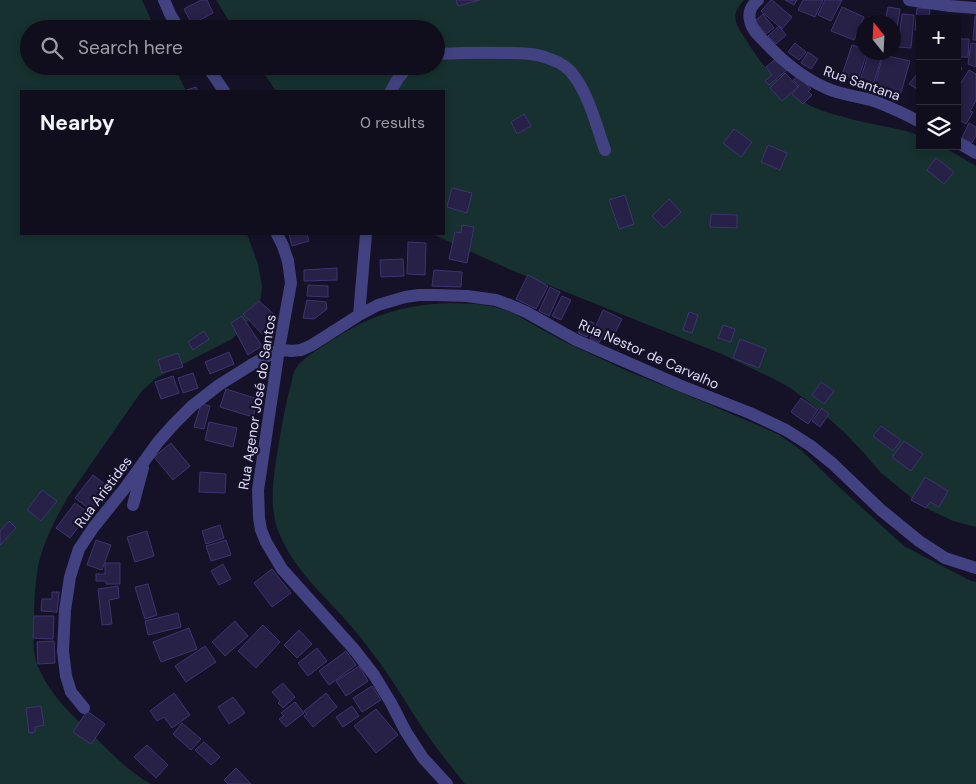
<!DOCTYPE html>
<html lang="en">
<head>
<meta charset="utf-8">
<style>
  body { margin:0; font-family:"DM Sans",sans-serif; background:#191726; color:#f1f3f6 }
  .controls { position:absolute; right:15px; top:15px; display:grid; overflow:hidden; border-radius:0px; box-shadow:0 2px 8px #0003 }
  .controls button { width:45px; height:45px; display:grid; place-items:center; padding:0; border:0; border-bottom:1px solid #302e3b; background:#100e1d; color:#f1f3f6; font:25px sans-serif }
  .compass { position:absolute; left:856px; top:15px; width:45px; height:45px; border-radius:50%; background:#100e1d; box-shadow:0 2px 8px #0003; rotate:342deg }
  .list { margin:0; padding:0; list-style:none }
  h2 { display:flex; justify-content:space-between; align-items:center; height:65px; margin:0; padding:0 20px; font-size:21px }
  h2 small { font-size:16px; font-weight:400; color:#9c9ca4 }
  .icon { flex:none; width:28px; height:28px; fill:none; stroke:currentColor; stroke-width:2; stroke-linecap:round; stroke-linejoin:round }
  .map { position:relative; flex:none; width:976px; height:784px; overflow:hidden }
  .search { position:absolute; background:#100e1d; box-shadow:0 2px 8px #0003; left:20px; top:20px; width:425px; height:55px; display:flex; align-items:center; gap:12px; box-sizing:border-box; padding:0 18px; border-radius:28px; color:#9c9ca4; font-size:19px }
  .panel { position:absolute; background:#100e1d; box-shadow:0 2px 8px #0003; left:20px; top:90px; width:425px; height:145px; border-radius:0px }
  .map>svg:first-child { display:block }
  .green { fill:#16312f }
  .building { fill:#272047; stroke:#3e3471 }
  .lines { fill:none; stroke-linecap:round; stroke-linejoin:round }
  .street { stroke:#424282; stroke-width:12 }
  .labels { text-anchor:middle; stroke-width:4.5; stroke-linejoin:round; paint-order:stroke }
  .street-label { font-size:14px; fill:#dfdcfc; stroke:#151227 }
</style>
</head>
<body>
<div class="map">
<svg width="976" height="784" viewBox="0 0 976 784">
  <rect width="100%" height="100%" fill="#151227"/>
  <path class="green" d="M0,0H142L155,29H29V66H174L186,91H21V234H247L258,264L262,286L261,297L258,305L245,326L232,339L156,378L141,392L68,497C56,518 43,542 38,567C35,584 34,602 34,619C33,637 32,655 40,671C52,697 73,716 93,735C111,753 129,772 151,784H0Z
    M216,0H744C729,16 736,24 746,40C760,63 775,80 797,96C801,99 805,103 809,105C824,113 852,119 868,123C886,127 903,129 920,136V146H942L976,166V527L953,521L930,510L918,503L881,473L863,452L844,432L815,407L792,389L774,379L722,354L636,320L511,270L432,234H444V91H276L259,66H436V29H234Z
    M450,303L477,304L495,307L511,312L561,340L625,370L697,399L778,434L801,450L838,486L904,546L971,581L976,582V784H465C452,767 438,751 426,733C414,716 403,697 391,679C382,665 371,651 360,637C333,602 296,575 279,533C268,508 274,473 278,448C282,426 285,405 291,385C292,380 293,375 295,370C301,359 313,353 323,346C366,317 398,305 450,303Z"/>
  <path class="building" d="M201,0H207L213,13L192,24L184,9Z
    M456,0H480L458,6Z
    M771,0H772L792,17L782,29L761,11Z
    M785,0H797L794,5Z
    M803,0H823L815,17L798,10Z
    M825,0H842L831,21L818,15Z
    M842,7L864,17L854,40L831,31Z
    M888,7L900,9L894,48V22H885Z
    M917,8L930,9L929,19H920V30H915Z
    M763,14L774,28L766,34L755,21Z
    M902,14L914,15L911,48L898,47Z
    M975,16H976V40H973Z
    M869,17L884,20V22H868Z
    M779,26L786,35L776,44L768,36Z
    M958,39H969L968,57H957Z
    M795,43L806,52L799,60L788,52Z
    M971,43L976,44V67L968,64Z
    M852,45L864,49V52H867L858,80L842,75Z
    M808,52L818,59L811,69L801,63Z
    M869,52L883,53L872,88L859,84Z
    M883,55L910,61L900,96L874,89Z
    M777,58L787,70L769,85L765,81L772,75L766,67Z
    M957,65L962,68L958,76H957Z
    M239,66H256L245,75Z
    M920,70V91L909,84Z
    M969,70L976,74V101L970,111L973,112L966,124L957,119V113L960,108L957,107V89Z
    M785,73L798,87L782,101L770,88Z
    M798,76L811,89L808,91L812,95L803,104L792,94L799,86L793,80Z
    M196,87L198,91H184Z
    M524,114L531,126L517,134L511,122Z
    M969,123L976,127V135L972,143L962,138Z
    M734,129L752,142L741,157L723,143Z
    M768,145L787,153L780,170L761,162Z
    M936,158L954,172L944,184L927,170Z
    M452,188L472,193L467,213L447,207Z
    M625,195L634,224L619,229L609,200Z
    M669,199L681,212L664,228L652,216Z
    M711,214L737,215V228L710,227Z
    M462,225L474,227L467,263L449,259L455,232L461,233Z
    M289,234H307L309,241L292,246Z
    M408,242L426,243L425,275L407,274Z
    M403,259L404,276L381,277L380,260Z
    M337,268V280L304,281V270Z
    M434,270L462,272L461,287L432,286Z
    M528,275L548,286L536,309L516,299Z
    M308,285L328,286V297L307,296Z
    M550,287L560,292L549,316L539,311Z
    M562,296L571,300L561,320L552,316Z
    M307,300L326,302L327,309L314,319L303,318Z
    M259,301L278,318L262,334L243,314Z
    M603,310L622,319L612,339L603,335L599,343L590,339Z
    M689,312L698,315L692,333L683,330Z
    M242,316L262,346L248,355L231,323Z
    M584,319L594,323L587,337L578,333Z
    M723,325L735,329L731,342L718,338Z
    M204,331L209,339L193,350L188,342Z
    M740,339L766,349L759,368L733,358Z
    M229,352L234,364L210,374L205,362Z
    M178,353L183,367L162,373L158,360Z
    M193,373L198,388L183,393L178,378Z
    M173,376L179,393L161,399L155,382Z
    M821,382L834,391L824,404L812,395Z
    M226,389L258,399L253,417L220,407Z
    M801,398L818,410L808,424L791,412Z
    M201,404L210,406L204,429L194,427Z
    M822,408L829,414L820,427L812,421Z
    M209,422L237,428L233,447L205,440Z
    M881,426L901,440L893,451L873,436Z
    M904,441L923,454L911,471L892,457Z
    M171,443L190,466L173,480L154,457Z
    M200,472L226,474L225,493L199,492Z
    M93,475L110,488L92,511L75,498Z
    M925,477L948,491L939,507L930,502L926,508L911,500Z
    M42,490L57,501L41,521L27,510Z
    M75,503L89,513L70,538L56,528Z
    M9,521L16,528L0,545V531Z
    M220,525L224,538L206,544L202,531Z
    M147,531L154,556L135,562L127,537Z
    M96,540L111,545L102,570L87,565Z
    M226,540L231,555L211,561L206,546Z
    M105,563H120V584H106V581H96V574H105Z
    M223,564L231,579L219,585L211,571Z
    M272,569L291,593L272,607L254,583Z
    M148,584L157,615L145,619L135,587Z
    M118,586L119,598L109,600L112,624L102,625L98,589Z
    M52,592H59L57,612L41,611L42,599H52Z
    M178,613L181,627L148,635L145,621Z
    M34,616H54L53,639L33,638Z
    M235,621L248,636L225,656L212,642Z
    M263,625L280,642L256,668L238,651Z
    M189,628L197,649L161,662L153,642Z
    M299,630L312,644L297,658L284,645Z
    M54,641L55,663L38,664L37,642Z
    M205,646L216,662L186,682L175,666Z
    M317,648L327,661L308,676L298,663Z
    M346,651L356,665L329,685L319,671Z
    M359,666L368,681L346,696L336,681Z
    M283,683L295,697L283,708L278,703L280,701L272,692Z
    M372,686L381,700L362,712L353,698Z
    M174,693L190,715L172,728L164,717L157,721L150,711Z
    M326,693L337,707L313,727L304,716L307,714L304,711Z
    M233,697L245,713L229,724L218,707Z
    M295,702L304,713L286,727L279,719L284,716L281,713Z
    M41,706L44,725L35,727V732L29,733L26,708Z
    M352,706L359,716L343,727L336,717Z
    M376,709L398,735L376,753L354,726Z
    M87,711L105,724L91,744L73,732Z
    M182,723L201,739L191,750L173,734Z
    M204,742L220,757L211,765L195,750Z
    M147,745L168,765L156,778L134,757Z
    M236,768L251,784H228L224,780Z"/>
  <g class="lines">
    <path class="street" d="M164,0L170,14L179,29
      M758,0C752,5 748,12 750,20C751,28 757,34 762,39C780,59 801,77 826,88C841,95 858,96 874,101C890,107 905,114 920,122
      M909,0L950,6L976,8
      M436,54C459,53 482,52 505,53C520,53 536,53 550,59C559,62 569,68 574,76C589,95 597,128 605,150
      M207,66L224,91
      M391,91L397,80L408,66
      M957,142L976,153
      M277,234L283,246L288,261L291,283L279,349L258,490L259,518L261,530L266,542L282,569L353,648L374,675L391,703L406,732L423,758L447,784
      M359,315L366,234
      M133,505L143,468
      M84,708L71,692L66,676L63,651L65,610L70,577L75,561L79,549L93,528L125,488L158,442L174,424L192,406L219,385L251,365L279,349L291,351L301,350L312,345L359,315L378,305L405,297L419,295H435L467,296L496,300L510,305L526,312L576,340L679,385L750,413L786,430L811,446L833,464L881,510L919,541L945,558L976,568"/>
  </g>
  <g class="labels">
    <g class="street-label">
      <text transform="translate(862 83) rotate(19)" y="5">Rua Santana</text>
      <text transform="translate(649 354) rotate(24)" y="5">Rua Nestor de Carvalho</text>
      <text transform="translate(257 402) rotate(-81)" y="5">Rua Agenor José do Santos</text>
      <text transform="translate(103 492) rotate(-53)" y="5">Rua Aristides</text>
    </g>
  </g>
</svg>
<div class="controls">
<button>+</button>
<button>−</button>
<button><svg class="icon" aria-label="layers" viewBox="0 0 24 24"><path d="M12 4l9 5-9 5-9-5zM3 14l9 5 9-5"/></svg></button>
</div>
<svg class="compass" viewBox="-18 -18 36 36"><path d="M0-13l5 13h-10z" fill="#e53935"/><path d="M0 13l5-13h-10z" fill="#9c9ca4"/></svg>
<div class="search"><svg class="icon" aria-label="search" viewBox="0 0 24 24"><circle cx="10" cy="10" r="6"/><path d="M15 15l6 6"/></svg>Search here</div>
<section class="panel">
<h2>Nearby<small>0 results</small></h2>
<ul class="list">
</ul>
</section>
</div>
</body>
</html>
